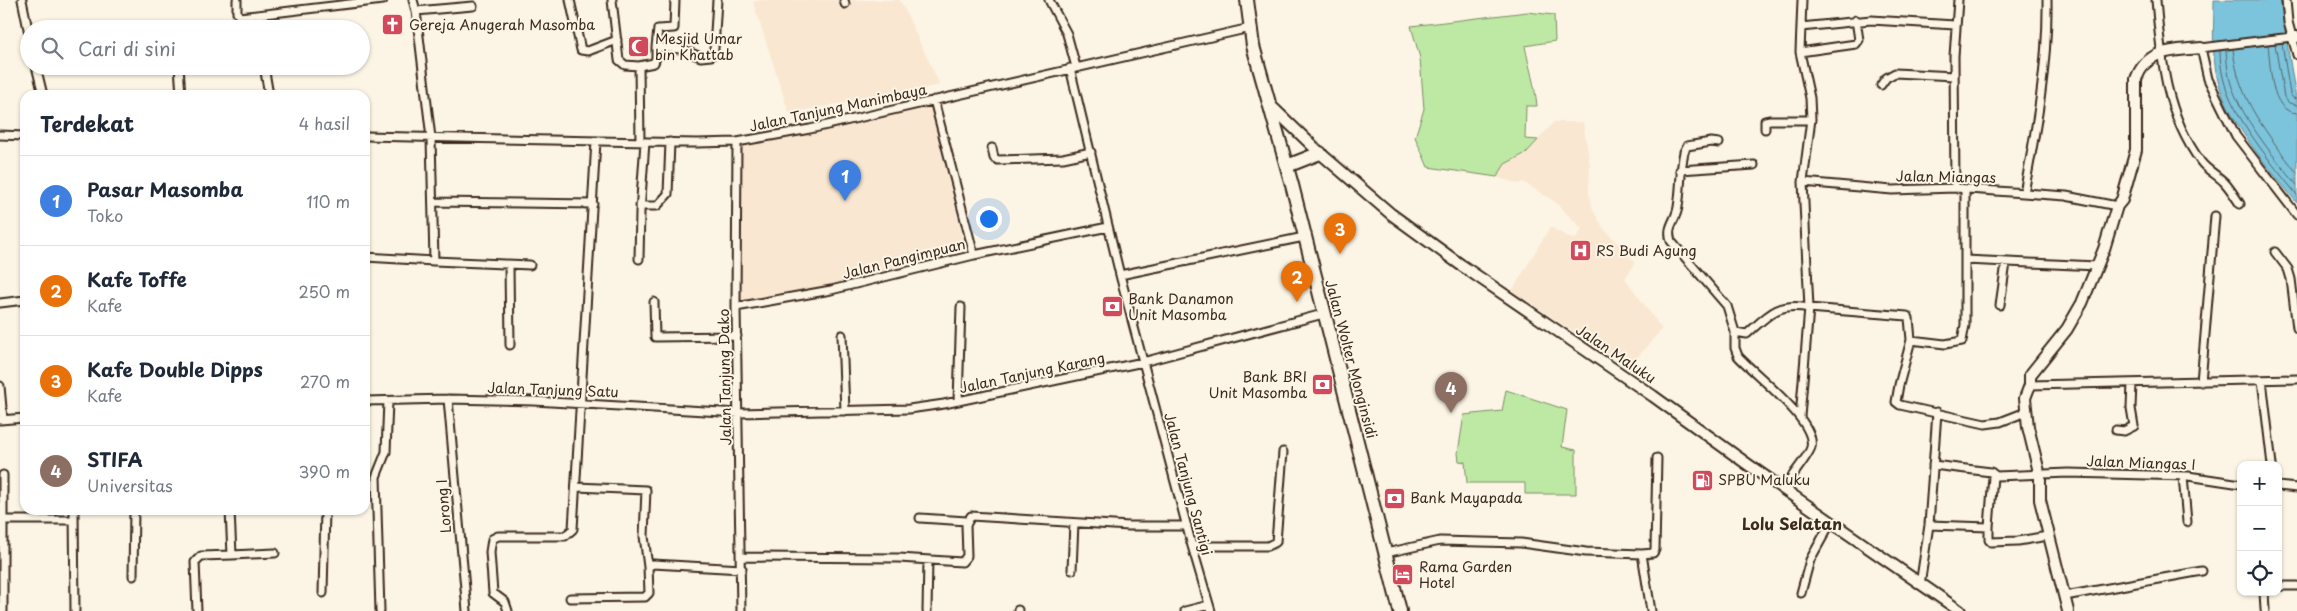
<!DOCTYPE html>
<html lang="id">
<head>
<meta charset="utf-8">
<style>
  body { margin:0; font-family:"Playpen Sans",sans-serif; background:#f2f2f3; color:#1f2937 }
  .controls { position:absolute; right:15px; bottom:15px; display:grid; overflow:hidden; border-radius:10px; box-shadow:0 1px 4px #0004 }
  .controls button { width:45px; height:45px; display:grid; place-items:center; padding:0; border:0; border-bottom:1px solid #e0e1e3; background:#fff; color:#1f2937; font:25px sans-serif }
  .you { position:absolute; left:988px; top:218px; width:18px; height:18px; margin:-12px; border:4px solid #fff; border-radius:50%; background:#1a73e8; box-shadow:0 0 0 8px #1a73e833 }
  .badge { display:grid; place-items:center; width:32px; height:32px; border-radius:50%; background:#d1495b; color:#fff; font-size:16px; font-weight:700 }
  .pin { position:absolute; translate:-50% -41px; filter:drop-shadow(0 1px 2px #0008) }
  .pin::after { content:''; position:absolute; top:26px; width:18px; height:15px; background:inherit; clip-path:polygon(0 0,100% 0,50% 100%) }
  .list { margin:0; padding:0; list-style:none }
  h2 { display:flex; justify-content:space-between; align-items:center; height:65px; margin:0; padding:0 20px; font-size:21px }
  h2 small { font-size:16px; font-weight:400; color:#747a83 }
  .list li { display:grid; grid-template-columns:32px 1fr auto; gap:15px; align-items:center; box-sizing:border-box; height:90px; padding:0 20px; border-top:1px solid #e0e1e3 }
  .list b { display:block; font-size:19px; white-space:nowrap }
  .list p { margin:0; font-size:16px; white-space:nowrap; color:#747a83 }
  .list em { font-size:16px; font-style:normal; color:#747a83 }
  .icon { flex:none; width:28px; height:28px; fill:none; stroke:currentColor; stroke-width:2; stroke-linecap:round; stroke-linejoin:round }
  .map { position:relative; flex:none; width:2297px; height:611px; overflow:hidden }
  .search { position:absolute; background:#fff; box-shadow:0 1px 4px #0004; left:20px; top:20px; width:350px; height:55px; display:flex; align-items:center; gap:12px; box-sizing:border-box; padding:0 18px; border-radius:28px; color:#747a83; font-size:19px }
  .panel { position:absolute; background:#fff; box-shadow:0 1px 4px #0004; left:20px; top:90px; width:350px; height:425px; border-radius:15px }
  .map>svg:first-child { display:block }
  .built { fill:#f9e7d1 }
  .green { fill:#bee9a5; stroke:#7c8a62 }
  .water { fill:#7cc3dc; stroke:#628690 }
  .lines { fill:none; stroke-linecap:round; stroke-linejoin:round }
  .shore { stroke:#55676a; stroke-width:1 }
  .street-casing { stroke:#3b2a1e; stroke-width:11 }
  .secondary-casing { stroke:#3b2a1e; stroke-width:14 }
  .highway-casing { stroke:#3b2a1e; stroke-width:16 }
  .street { stroke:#fcf5e5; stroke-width:7 }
  .secondary { stroke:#fcf5e5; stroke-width:10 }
  .highway { stroke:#fcf5e5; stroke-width:12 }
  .labels { text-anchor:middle; stroke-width:4; stroke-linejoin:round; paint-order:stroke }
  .poi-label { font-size:14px; fill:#3b2a1e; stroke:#fcf5e5; text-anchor:start }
  .street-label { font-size:14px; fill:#3b2a1e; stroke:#fcf5e5 }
  .quarter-label { font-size:16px; font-weight:bold; fill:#3b2a1e; stroke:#fcf5e5 }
</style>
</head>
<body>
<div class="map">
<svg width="2297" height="611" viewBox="0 0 2297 611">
  <rect width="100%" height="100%" fill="#fcf5e5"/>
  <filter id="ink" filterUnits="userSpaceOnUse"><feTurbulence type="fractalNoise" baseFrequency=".02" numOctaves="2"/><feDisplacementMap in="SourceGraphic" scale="10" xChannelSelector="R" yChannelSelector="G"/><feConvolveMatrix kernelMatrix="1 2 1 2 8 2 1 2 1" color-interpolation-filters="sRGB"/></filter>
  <g filter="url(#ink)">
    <path class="built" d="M760,0H900L940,85L789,113L753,2Z
      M930,102L965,248L885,272L782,296L739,301L741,146L811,133Z
      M1554,122H1583L1590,164L1589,192L1593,210L1604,229L1636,263L1625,278L1662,329L1628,368L1512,291L1550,227L1575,240L1582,229L1555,202L1523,182L1518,184L1497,177L1505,164L1526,153Z"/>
    <path class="green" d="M1527,12L1554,15L1555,41L1525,46C1529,67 1535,85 1537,106H1526L1525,139L1538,140L1526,153L1505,164L1497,177L1428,167L1415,137L1424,109L1420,58L1411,26Z
      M1506,390L1567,410L1562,447L1576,450V494H1525V483H1467L1465,462L1459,461L1458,453L1464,415L1502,411Z"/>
    <path class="water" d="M2214,0H2280L2297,104V203C2268,167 2231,126 2218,81C2211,55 2214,26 2214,0Z"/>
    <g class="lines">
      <path class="shore" d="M2282,43L2290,94L2293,98L2297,99
        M2275,44L2284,97L2289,103L2297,105
        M2268,45C2271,65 2269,112 2297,113
        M2233,49C2238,100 2267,133 2297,173
        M2220,50C2220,59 2221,69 2223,77C2231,115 2273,165 2297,195
        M2226,50C2227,59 2227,68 2229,77C2238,114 2273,156 2297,185"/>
      <defs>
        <path id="street" d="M22,0L29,34
          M237,0V13L240,17L383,0
          M570,0L581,50L588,51L617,40
          M612,0L619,60L625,65L639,66L640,142
          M675,0L674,28L658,29L656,47L680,49L701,57L711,56L714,49L717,0
          M844,0L845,4
          M1049,0L1067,34L1076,67
          M2156,0C2161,58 2165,113 2201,162C2207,170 2217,175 2224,182C2230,188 2235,197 2240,204
          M2286,0L2288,22L2297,55
          M416,11L473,6
          M1801,27L1871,20L1955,25
          M2292,37L2201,48L2208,79L2236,136L2297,215
          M1800,52L1856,44L1859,40L1856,20
          M36,66L43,95
          M179,66L181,95
          M639,66L654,63L656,58V47
          M1070,68L1120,275L1192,546L1211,611
          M265,72L269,95
          M1881,85L1886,78L1895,73L1954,76
          M934,100L974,255
          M1765,129V121L1770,120H1811
          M0,135L25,136
          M365,136L697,143L737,142L810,129L1250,28
          M737,142L736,307L741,611
          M1719,143L1711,142L1687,146L1684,152C1680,170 1681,189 1678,207C1676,221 1666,226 1671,241L1727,306L1735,332
          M992,148L994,158L998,160L1063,158L1091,152
          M1680,170L1754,165
          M1803,182L1892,190L1955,188L2066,196L2117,206
          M1955,188L1954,56L1958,0
          M1965,190V260
          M2024,193C2036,129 2048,66 2047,0
          M433,202L593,204
          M640,206H657L668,194L670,142
          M2275,252L2288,269L2291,279L2297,328
          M365,257L434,261L431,138L416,11L413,0
          M639,259L640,212L645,142
          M434,261L530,265
          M509,265L510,345
          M1120,275L1304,237
          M654,302L655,337L737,336
          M0,303L25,300
          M2000,305L2006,263
          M736,307L831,290L974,255L1108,227
          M842,335L845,411
          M2262,380L2272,465
          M2201,382L2215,216
          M2030,385L2297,379
          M0,386L3,419
          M448,399L467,611
          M365,401L448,399L534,401L739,413L909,409L944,404L1143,362L1323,314
          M958,401L961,307
          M2026,412L2000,422L1985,424L1900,405L1896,402L1899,385L1911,340L1945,344L1962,341L1965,325V260L2097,266
          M1800,417L1809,308L1907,316L1909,318L1911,340
          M0,420L25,418
          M2116,430L2124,431L2134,426L2131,408L2132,383
          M1933,465L1991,472L1996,476L2068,473L2188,476L2241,484
          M3,475V611
          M2183,476L2187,522
          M2278,486L2297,488
          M576,487L646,490L644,536L648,567
          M1783,488C1789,480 1810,454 1811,447C1817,421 1755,375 1738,356L1735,348V332L1747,334C1769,314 1778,302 1809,308L1803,182L1811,119L1810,98L1800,52L1802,0
          M74,510L75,611
          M920,518L967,521
          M0,520H74
          M1929,525L1989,527V540L1991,542L2018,541L2048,536
          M1989,527L1993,476
          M1192,546H1268L1276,542L1283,452
          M1386,553L1440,541L1521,543L1586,552L1642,554L1651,611
          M1642,554L1653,553L1655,550L1657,458
          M232,555L275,553
          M742,557L899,558L962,562L967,556L966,525L971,516L1129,526H1187
          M1072,570L1074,523
          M133,576L134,510
          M1920,585L1929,525L1937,412
          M2278,586H2297
          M2264,592L2265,610
          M323,593L325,510
          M1801,593L1810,560L1831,522
          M2065,596L2202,571
          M570,598L645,597L649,593L648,567L653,564L742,569
          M197,611L195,562L201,556L232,555L230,510
          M380,611L376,477L386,452L388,401
          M508,611L505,602L493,593L490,552L492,539L498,536H565L573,529L596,141
          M927,611L928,560
          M1018,611V610
          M1185,611L1209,605"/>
        <path id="secondary" d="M2292,37H2297
          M1270,105L1320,153L1391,214L1461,265L1653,396L1750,466L1960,611
          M2068,611L2040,500V476L2028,427L2025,398L2030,385V375L2067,329L2082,303L2104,249L2117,206L2122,200L2136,150V79C2148,48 2172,51 2201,48"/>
        <path id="highway" d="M1247,0L1253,46L1292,185L1400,611
          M1287,166L1320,153"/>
      </defs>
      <use href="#street" class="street-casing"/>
      <use href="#secondary" class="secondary-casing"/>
      <use href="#highway" class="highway-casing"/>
      <use href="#street" class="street"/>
      <use href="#secondary" class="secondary"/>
      <use href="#highway" class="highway"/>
    </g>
  </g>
  <defs>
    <symbol id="church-square" viewBox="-11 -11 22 22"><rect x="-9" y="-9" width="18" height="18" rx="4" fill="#d1495b" stroke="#fcf5e5"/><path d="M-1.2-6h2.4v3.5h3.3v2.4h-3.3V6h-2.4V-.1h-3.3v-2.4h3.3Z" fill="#fff"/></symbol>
    <symbol id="mosque-square" viewBox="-11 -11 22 22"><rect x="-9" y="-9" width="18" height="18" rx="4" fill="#d1495b" stroke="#fcf5e5"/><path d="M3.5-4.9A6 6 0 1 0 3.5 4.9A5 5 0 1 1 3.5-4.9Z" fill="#fff"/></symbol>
    <symbol id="hospital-square" viewBox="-11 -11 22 22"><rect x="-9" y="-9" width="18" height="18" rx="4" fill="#d1495b" stroke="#fcf5e5"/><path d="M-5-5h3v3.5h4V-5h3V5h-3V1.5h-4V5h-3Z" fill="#fff"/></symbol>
    <symbol id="bank-square" viewBox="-11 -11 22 22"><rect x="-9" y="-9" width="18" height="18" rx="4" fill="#d1495b" stroke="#fcf5e5"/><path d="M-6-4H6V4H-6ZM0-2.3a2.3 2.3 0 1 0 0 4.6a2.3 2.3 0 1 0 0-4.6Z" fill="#fff"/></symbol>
    <symbol id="fuel-square" viewBox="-11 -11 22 22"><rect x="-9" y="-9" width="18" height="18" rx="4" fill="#d1495b" stroke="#fcf5e5"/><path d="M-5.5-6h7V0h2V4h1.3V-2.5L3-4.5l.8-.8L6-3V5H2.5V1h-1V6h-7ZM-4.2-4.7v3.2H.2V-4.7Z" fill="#fff"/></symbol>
    <symbol id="hotel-square" viewBox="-11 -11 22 22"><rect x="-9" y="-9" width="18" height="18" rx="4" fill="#d1495b" stroke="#fcf5e5"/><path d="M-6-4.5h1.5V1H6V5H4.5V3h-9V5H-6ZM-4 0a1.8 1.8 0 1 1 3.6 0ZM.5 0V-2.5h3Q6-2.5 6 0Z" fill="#fff"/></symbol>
  </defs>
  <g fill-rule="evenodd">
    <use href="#church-square" x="380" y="12" width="25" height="25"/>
    <use href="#mosque-square" x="626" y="34" width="25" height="25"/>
    <use href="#hospital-square" x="1568" y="238" width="25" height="25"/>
    <use href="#bank-square" x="1100" y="294" width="25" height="25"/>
    <use href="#bank-square" x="1310" y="372" width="25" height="25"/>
    <use href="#fuel-square" x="1690" y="468" width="25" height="25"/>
    <use href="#bank-square" x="1382" y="486" width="25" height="25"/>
    <use href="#hotel-square" x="1390" y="562" width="25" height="25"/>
  </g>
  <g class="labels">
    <g class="poi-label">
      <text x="409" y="30">Gereja Anugerah Masomba</text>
      <text x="655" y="44">Mesjid Umar<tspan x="655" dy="16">bin Khattab</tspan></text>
      <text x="1596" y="256">RS Budi Agung</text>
      <text x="1128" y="304">Bank Danamon<tspan x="1128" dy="16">Unit Masomba</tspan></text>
      <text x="1307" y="382" text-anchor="end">Bank BRI<tspan x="1307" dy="16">Unit Masomba</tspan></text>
      <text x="1718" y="485">SPBU Maluku</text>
      <text x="1410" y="503">Bank Mayapada</text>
      <text x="1419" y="572">Rama Garden<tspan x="1419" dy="16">Hotel</tspan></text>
    </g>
    <g class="street-label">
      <text transform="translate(838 108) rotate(-12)" y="5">Jalan Tanjung Manimbaya</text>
      <text transform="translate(1946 177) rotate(1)" y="5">Jalan Miangas</text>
      <text transform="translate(904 259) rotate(-14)" y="5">Jalan Pangimpuan</text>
      <text transform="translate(1616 354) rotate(34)" y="5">Jalan Maluku</text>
      <text transform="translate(1351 359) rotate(75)" y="5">Jalan Wolter Monginsidi</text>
      <text transform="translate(1032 373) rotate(-12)" y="5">Jalan Tanjung Karang</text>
      <text transform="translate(725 377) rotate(-91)" y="5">Jalan Tanjung Dako</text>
      <text transform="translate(553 390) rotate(2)" y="5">Jalan Tanjung Satu</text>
      <text transform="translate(2141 463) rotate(2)" y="5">Jalan Miangas I</text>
      <text transform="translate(1188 484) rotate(75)" y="5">Jalan Tanjung Santigi</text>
      <text transform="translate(444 506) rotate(-95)" y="5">Lorong I</text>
    </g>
    <g class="quarter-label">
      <text x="1792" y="530">Lolu Selatan</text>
    </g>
  </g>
</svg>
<div class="controls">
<button>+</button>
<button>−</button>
<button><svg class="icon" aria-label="locate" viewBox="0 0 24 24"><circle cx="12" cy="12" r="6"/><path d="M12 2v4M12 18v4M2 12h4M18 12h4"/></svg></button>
</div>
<div class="you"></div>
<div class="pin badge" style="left:845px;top:201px;background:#3f7fe0">1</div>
<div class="pin badge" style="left:1297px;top:302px;background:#e8710a">2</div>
<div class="pin badge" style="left:1340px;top:254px;background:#e8710a">3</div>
<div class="pin badge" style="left:1451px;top:413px;background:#8d6e63">4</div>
<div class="search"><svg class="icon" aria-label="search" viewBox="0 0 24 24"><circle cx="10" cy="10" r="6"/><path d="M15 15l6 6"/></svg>Cari di sini</div>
<section class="panel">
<h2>Terdekat<small>4 hasil</small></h2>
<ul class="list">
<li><span class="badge" style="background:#3f7fe0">1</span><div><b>Pasar Masomba</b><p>Toko</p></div><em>110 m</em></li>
<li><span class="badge" style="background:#e8710a">2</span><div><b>Kafe Toffe</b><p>Kafe</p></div><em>250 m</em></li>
<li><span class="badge" style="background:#e8710a">3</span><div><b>Kafe Double Dipps</b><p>Kafe</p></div><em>270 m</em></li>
<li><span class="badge" style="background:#8d6e63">4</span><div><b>STIFA</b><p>Universitas</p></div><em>390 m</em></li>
</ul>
</section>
</div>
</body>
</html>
